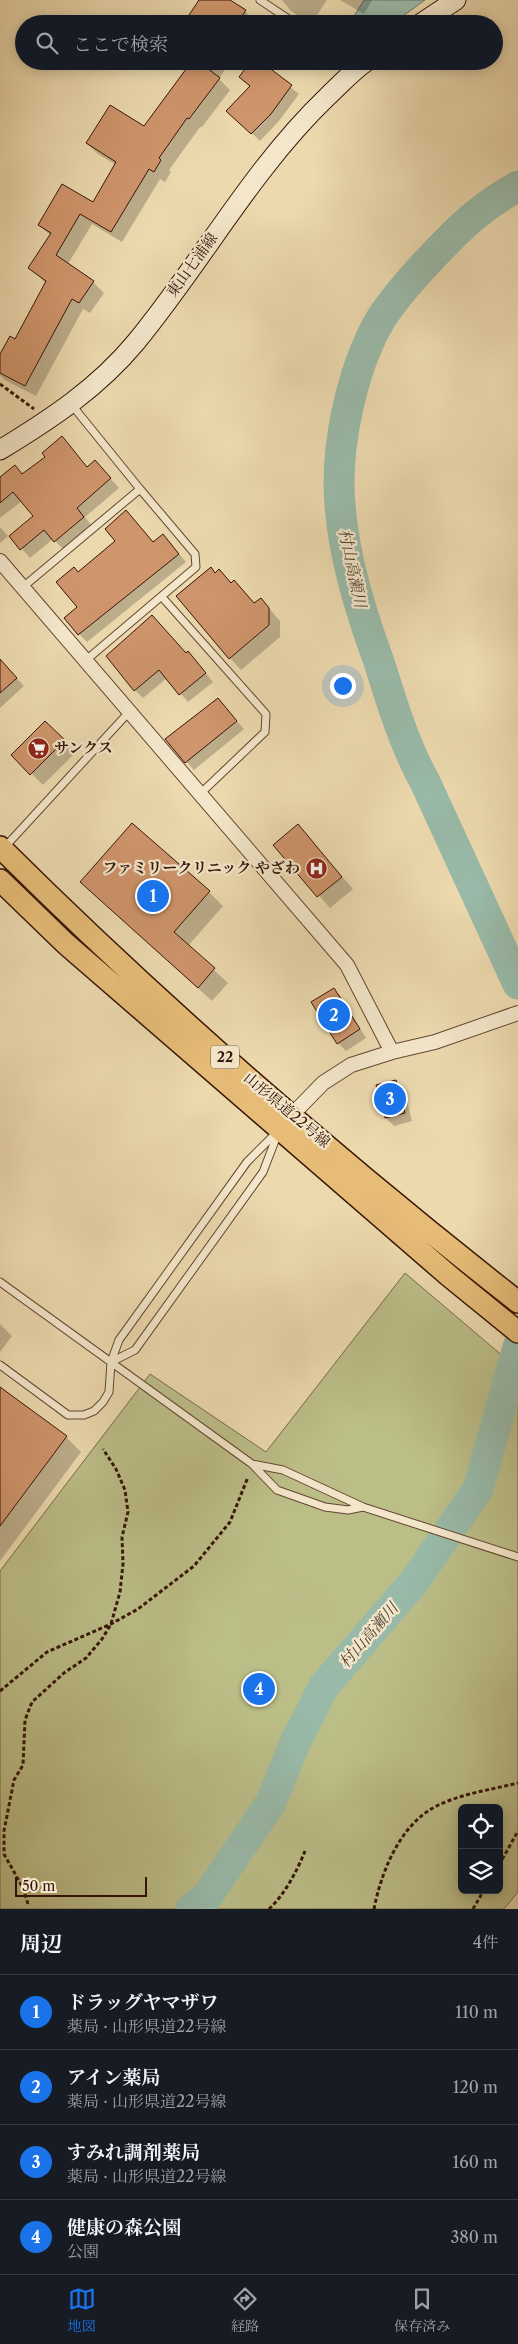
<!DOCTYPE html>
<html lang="ja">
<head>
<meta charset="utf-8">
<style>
  body { margin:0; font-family:"Libre Caslon Text","Noto Serif JP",serif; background:#242831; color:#f1f3f6 }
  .controls { position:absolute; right:15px; bottom:15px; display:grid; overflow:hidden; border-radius:8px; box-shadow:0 2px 12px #0003 }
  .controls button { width:45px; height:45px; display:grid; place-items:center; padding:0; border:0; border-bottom:1px solid #363941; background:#171b24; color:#f1f3f6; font:25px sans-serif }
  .scale { position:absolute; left:15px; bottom:12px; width:132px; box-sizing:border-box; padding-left:5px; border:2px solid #361508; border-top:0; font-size:14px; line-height:18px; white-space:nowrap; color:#361508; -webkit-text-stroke:4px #f3e6ca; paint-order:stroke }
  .you { position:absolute; left:342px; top:685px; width:18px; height:18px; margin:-12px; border:4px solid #fff; border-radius:50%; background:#1a73e8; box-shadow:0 0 0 8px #1a73e833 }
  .badge { display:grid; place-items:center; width:32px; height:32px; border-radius:50%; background:#1a73e8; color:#fff; font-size:16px; font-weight:700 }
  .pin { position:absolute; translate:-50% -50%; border:2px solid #fff; box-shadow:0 1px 5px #0006 }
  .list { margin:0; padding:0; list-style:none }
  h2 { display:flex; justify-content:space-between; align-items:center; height:65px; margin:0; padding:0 20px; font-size:21px }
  h2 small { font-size:16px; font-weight:400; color:#9ea1a6 }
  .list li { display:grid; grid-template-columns:32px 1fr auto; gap:15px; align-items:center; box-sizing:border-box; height:75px; padding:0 20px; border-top:1px solid #363941 }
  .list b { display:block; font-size:19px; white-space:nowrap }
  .list p { margin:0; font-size:16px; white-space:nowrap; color:#9ea1a6 }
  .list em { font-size:16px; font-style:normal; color:#9ea1a6 }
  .icon { flex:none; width:28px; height:28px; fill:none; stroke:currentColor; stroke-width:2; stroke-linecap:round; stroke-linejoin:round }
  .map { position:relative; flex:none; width:518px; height:1909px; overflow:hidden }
  .search { position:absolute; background:#171b24; box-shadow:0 2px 12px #0003; left:15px; right:15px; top:15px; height:55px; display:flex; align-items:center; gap:12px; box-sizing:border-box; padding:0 18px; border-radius:28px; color:#9ea1a6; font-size:19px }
  .sheet { height:365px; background:#171b24 }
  nav { display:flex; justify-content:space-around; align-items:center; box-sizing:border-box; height:70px; border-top:1px solid #363941; background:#171b24; font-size:14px; color:#9ea1a6 }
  nav a { display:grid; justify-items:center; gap:2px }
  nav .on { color:#1a73e8 }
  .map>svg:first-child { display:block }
  .green { fill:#bcbe88; stroke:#796a48; fill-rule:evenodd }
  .water { fill:#99baa9; stroke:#717869 }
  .shadow { fill:#0003 }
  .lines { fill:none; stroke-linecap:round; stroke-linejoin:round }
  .river { stroke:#99baa9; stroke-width:31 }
  .building { fill:#cf956c; stroke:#361508 }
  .service-casing { stroke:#644632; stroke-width:9 }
  .minor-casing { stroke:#644632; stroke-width:16 }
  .secondary-casing { stroke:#361508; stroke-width:21 }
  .primary-casing { stroke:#361508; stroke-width:24 }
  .path { stroke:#361508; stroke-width:3; stroke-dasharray:4 2.5; stroke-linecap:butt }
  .service { stroke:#f3e6ca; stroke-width:7 }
  .minor { stroke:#f3e6ca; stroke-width:14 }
  .secondary { stroke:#f3e6ca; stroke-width:19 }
  .primary { stroke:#e6bc77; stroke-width:21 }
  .labels { text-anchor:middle; stroke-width:4.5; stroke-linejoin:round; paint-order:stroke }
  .shield { fill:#f3e6ca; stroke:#6f5442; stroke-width:1 }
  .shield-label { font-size:14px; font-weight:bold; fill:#361508 }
  .street-label { font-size:15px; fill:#361508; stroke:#f3e6ca }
  .poi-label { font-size:15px; font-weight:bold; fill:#361508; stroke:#f3e6ca; text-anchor:start }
  .water-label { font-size:16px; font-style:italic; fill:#544738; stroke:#f3e6ca }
</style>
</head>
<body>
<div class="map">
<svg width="518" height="1909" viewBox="0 0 518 1909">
  <rect width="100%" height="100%" fill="#ecd9ae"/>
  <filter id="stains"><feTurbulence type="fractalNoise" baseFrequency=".004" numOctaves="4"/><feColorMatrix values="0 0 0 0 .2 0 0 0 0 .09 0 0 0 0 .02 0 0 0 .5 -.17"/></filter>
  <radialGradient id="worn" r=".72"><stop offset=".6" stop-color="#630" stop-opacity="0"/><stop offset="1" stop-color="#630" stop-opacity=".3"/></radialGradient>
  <path class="green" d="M405,1273L518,1369V1892L504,1909H0V1571L150,1374L266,1452ZM462,1808H499V1890H462Z"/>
  <path class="water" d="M364,0H425L392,24H349Z"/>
  <path class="shadow" d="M200,0H228L245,11L256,22L185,24Z
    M282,0H327L311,24L291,11Z
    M340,0H372L364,14Z
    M194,61H230L219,79L230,90L202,127H200L169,170L171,172L165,182L160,179L122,242L92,224L68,264L93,282L104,293L90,313L83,309L36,396L5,380L0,375V357L15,340L46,283L29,268L51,236L39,225L93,203L116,165L98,154L87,143L144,128Z
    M258,61L299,94L279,121L260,141L228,110L251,87L240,77Z
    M62,438L88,468L95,461L119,488L85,517L92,526L64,550L53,539L30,558L11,536L34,517L22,501L0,518V478L23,475L47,457Z
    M0,527L8,536L0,543Z
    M163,535L186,562L87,642L79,634L78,573L154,543Z
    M219,571L232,583L234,581L255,604L261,599L280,621V637L241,670L230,658L216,574Z
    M152,617L186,654L188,653L196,661L213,682L188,702L167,678L143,698L135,690Z
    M0,660L24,686L0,708Z
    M218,700L244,729L194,770L167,740Z
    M45,722L75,753L43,785L13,755Z
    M298,826L353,889L330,908L275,845Z
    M81,882L209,892L223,906L188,946L228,983L212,1001Z
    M334,989L341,997L366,1038L346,1051L338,1043Z
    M396,1081L404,1089L412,1121L394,1126L386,1118Z
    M0,1324L12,1336L0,1352Z
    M0,1388L66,1437L81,1452L0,1561Z"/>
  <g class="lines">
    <path class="river" d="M518,186C481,207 460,227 431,258C413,277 393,299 379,322C351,372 335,449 340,505C344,559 361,612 379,662C392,703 404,744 425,782L518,984
      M191,1909L207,1897L271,1802L295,1743L324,1686L414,1582L478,1489L518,1347"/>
  </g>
  <path class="building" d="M199,0H230L246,10L237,24H183Z
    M192,61H198L220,78L189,119L187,118L159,158L161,160L154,172L149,169L111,232L80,214L56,255L94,281L79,303L72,299L25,386L0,373V354L10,336L15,339L46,281L28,268L51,233L38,225L62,184L93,202L116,162L86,143L110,105L144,126Z
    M251,61H260L292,85L271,114L251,134L226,111L250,86L239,77Z
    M62,436L87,467L95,460L111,478L77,508L84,517L54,542L44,530L20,550L9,536L33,516L13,492L0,503V477L15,465L22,474L45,457L42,453Z
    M126,510L153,542L163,534L179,554L78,635L64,618L77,607L56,582L74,567L78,572L115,541L105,529Z
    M211,567L215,573L219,569L231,583L234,580L254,603L261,598L269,608V625L229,659L176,596Z
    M152,615L186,653L188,651L206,673L179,695L159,670L134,691L106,656Z
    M0,659L17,678L0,693Z
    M218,698L237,721L185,763L165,739Z
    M45,721L65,740L30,775L11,755Z
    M132,823L210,891L174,932L215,968L198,988L80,882Z
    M298,824L342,877L317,897L273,845Z
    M334,988L360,1029L337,1044L311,1002Z
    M396,1080L405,1113L385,1118L376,1085Z
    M0,1387L67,1436L0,1526Z"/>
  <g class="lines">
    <defs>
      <path id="service" d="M260,0L296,24
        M23,587L140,489L71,404
        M162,597L266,714L265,732L201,793
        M85,661L196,567L195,554L140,489
        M4,848L129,712
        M0,1282L252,1464L277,1490L325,1507L348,1510L363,1507
        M111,1362L135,1350L263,1172L278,1133
        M0,1365L68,1415H84L94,1411L103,1402L109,1392L111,1362L119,1340L247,1162L278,1131
        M252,1464L283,1470L363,1507L518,1557"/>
      <path id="minor" d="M0,561L347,965L392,1052
        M286,1121L323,1083L351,1065L392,1052L435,1042L518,1013"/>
      <path id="secondary" d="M420,24L456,0
        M0,450C51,419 98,388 136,342C202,262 252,169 327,97C340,85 352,71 367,61"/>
      <path id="primary" d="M0,847C163,1009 337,1160 518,1302
        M0,880L66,944L448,1275L518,1332"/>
    </defs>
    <use href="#service" class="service-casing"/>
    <use href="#minor" class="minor-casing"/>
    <use href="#secondary" class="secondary-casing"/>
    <use href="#primary" class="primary-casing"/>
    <path class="path" d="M0,384L34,409
      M0,1691L47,1652L111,1624L138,1609L194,1566L230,1522L248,1477
      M499,1865L518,1831
      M28,1904L23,1888L4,1854V1831L14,1780L23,1765L25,1720L32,1702L64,1673L86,1658L102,1639L111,1624L120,1592L123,1564L122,1537L128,1512L125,1490L116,1469L103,1449
      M269,1909C285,1894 297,1871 305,1851
      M374,1909C381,1873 399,1827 433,1808C458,1794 490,1790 518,1783
      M473,1909L484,1890"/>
    <use href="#service" class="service"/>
    <use href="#minor" class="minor"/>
    <use href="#secondary" class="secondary"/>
    <use href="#primary" class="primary"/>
  </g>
  <defs>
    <symbol id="supermarket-disc" viewBox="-11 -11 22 22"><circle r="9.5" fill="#8f2418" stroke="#f3e6ca"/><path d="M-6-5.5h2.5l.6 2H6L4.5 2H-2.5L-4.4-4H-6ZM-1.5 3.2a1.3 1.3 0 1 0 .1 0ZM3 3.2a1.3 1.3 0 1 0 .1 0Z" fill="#fff"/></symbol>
    <symbol id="hospital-disc" viewBox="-11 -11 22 22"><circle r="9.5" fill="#8f2418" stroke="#f3e6ca"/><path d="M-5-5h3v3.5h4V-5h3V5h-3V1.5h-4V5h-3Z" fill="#fff"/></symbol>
  </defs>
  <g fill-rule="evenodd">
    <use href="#supermarket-disc" x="26" y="736" width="25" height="25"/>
    <use href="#hospital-disc" x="304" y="856" width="25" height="25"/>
  </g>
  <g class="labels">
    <rect class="shield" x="211" y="1045.5" width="28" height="23" rx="4"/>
    <g class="shield-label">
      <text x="225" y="1062">22</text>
    </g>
    <g class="street-label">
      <text transform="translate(192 265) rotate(-54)" y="5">東山七浦線</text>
      <text transform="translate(287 1110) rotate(40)" y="5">山形県道22号線</text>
    </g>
    <g class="poi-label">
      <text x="54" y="753">サンクス</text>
      <text x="300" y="873" text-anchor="end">ファミリークリニック やざわ</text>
    </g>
    <g class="water-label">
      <text transform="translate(353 568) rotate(78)" y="6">村山高瀬川</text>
      <text transform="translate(368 1635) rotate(-49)" y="6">村山高瀬川</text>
    </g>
  </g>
  <rect width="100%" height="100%" filter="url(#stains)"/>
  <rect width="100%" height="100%" fill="url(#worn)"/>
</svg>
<div class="controls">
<button><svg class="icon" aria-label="locate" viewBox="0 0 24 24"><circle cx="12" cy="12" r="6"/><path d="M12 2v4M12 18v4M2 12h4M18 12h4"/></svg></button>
<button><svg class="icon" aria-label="layers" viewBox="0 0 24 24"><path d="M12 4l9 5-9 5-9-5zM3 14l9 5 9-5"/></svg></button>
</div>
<div class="scale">50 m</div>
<div class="you"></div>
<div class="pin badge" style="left:153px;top:896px">1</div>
<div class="pin badge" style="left:334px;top:1015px">2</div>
<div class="pin badge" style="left:390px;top:1099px">3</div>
<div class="pin badge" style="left:259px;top:1689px">4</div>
<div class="search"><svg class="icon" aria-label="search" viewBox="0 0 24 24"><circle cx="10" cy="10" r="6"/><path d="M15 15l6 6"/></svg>ここで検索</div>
</div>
<section class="sheet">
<h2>周辺<small>4件</small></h2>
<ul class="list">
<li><span class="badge">1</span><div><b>ドラッグヤマザワ</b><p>薬局 · 山形県道22号線</p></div><em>110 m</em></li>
<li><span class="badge">2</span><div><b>アイン薬局</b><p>薬局 · 山形県道22号線</p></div><em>120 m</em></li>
<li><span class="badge">3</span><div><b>すみれ調剤薬局</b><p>薬局 · 山形県道22号線</p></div><em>160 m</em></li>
<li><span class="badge">4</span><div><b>健康の森公園</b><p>公園</p></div><em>380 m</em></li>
</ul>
</section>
<nav>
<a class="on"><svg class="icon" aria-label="map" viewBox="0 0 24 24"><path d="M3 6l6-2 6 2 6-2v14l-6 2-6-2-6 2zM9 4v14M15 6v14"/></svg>地図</a>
<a><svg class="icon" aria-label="directions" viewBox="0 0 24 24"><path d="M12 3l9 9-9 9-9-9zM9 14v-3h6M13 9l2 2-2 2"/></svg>経路</a>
<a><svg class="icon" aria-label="saved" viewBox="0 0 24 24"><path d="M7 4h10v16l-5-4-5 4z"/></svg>保存済み</a>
</nav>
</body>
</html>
